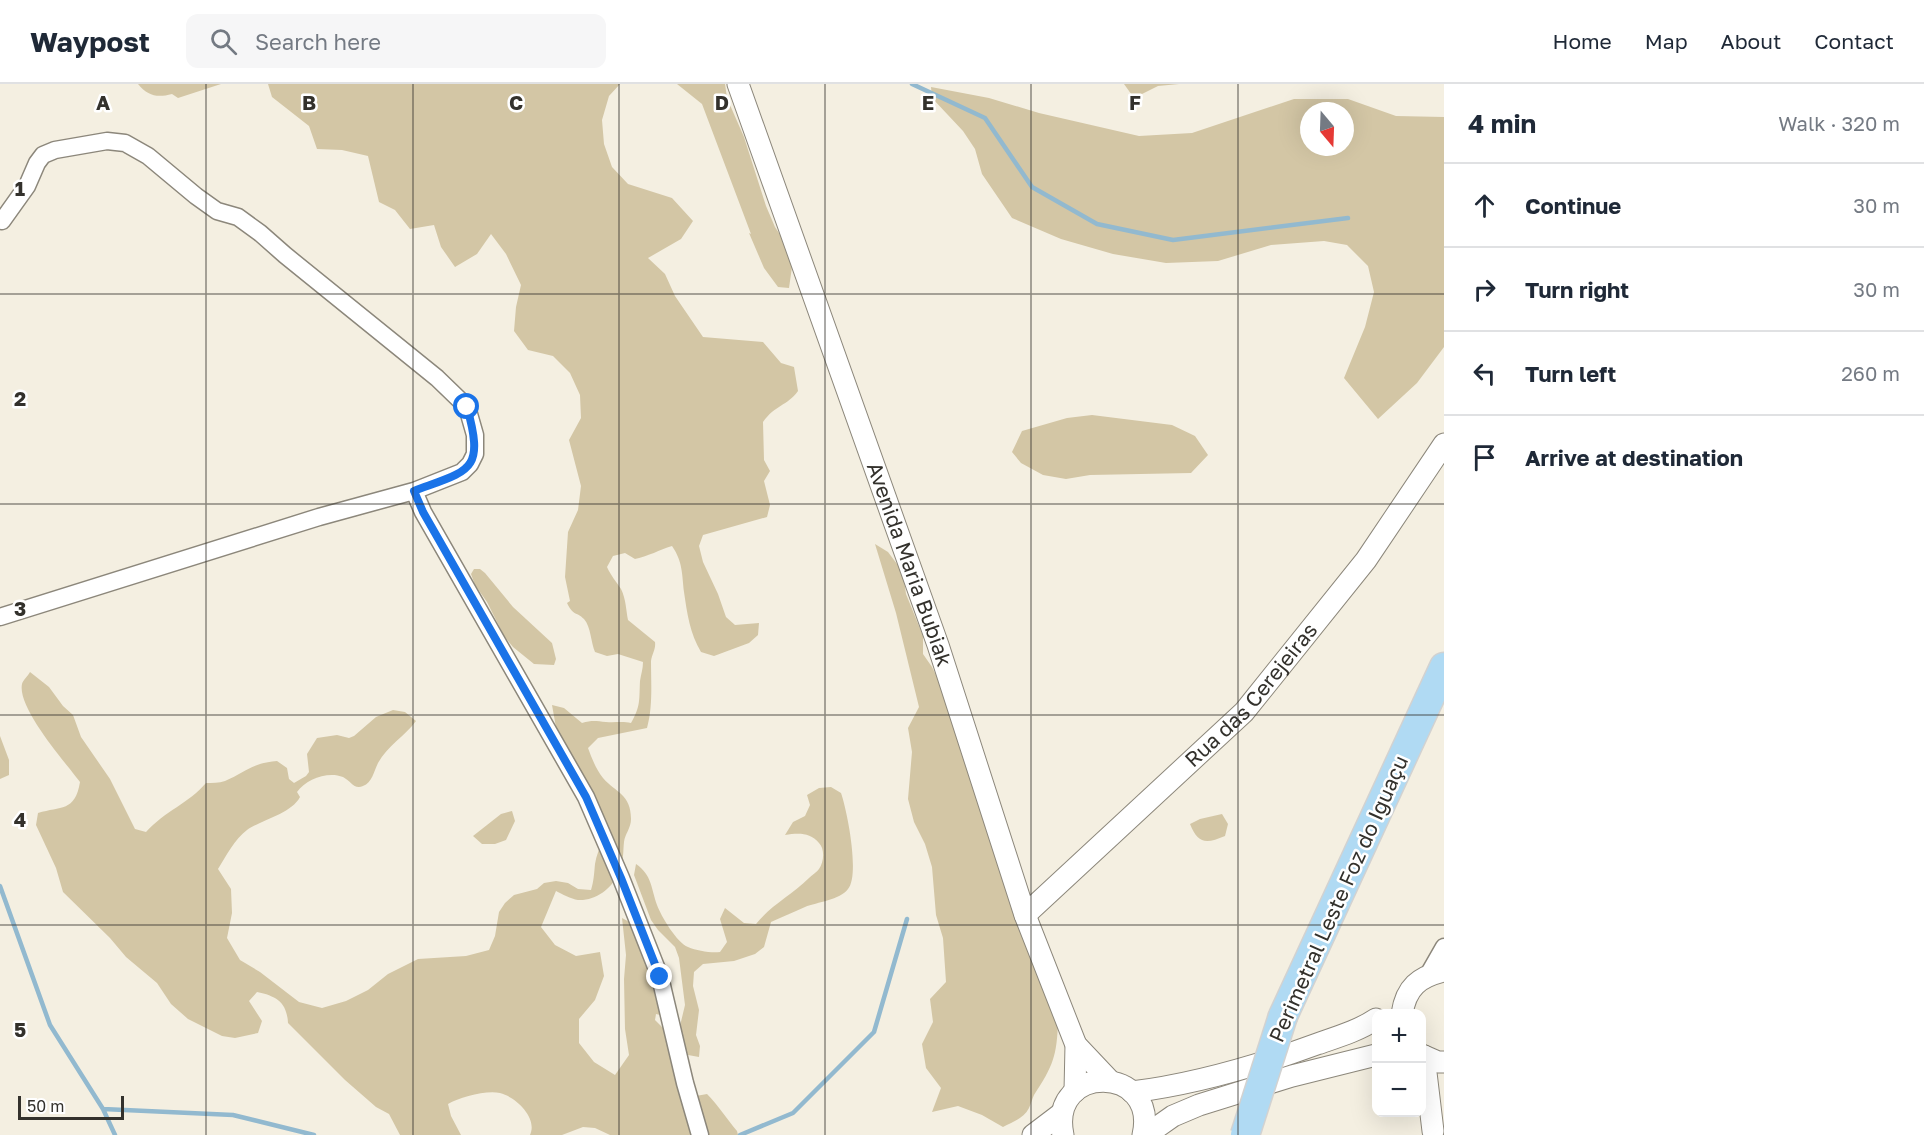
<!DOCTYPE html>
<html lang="en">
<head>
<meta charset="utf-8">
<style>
  body { margin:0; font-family:"Golos Text",sans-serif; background:#f6f6f7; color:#1f2937 }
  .controls { position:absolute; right:18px; bottom:18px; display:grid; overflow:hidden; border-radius:12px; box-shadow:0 6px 24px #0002 }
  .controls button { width:54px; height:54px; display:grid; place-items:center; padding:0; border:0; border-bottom:2px solid #e0e1e3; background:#fff; color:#1f2937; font:30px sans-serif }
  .compass { position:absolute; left:1300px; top:18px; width:54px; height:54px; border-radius:50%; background:#fff; box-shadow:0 6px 24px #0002; rotate:161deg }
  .scale { position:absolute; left:18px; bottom:15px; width:106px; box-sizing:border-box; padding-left:6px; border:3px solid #33312c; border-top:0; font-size:16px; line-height:21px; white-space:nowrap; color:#33312c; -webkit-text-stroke:4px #fff; paint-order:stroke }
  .stop { position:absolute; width:18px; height:18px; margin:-14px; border:4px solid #1a73e8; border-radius:50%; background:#fff }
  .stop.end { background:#1a73e8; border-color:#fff; box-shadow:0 2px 6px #0008 }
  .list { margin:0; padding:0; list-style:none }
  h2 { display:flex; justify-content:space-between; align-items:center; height:78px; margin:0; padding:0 24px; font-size:26px }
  h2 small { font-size:20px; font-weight:400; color:#747a83 }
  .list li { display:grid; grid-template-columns:39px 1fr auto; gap:18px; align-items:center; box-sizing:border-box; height:84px; padding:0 24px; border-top:2px solid #e0e1e3 }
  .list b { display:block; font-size:22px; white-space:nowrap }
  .list em { font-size:20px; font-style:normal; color:#747a83 }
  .icon { flex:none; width:33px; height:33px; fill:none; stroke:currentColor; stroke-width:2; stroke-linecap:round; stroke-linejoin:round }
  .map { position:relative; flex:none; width:1444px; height:1051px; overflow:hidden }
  header { display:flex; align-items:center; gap:36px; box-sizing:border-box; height:84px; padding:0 30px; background:#fff; border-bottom:2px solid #e0e1e3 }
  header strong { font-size:28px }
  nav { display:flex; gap:33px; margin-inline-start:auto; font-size:21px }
  .search { width:420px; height:54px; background:#f6f6f7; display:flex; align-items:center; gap:15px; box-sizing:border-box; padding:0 21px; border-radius:12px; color:#747a83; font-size:22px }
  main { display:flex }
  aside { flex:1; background:#fff }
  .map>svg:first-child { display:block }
  .green { fill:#d3c6a5; fill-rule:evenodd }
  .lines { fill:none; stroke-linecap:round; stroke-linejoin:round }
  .stream { stroke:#92b9cf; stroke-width:4.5 }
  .minor-casing { stroke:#8c877b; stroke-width:19 }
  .tertiary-casing { stroke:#8c877b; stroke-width:23 }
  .trunk-casing { stroke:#d2d2d1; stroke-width:31 }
  .minor { stroke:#fff; stroke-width:16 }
  .tertiary { stroke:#fff; stroke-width:21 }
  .trunk { stroke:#b0daf3; stroke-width:28 }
  .trunk-bridge-casing { stroke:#d2d2d1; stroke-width:31; stroke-linecap:butt }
  .trunk-bridge { stroke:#b0daf3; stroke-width:28 }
  .route { stroke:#1a73e8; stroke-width:8 }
  .grid { fill:none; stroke:#33312c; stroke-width:1.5; stroke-opacity:0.55 }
  .labels { text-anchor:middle; stroke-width:5; stroke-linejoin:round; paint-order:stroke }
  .street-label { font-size:21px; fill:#33312c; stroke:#fff }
  .grid-label { font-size:20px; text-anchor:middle; font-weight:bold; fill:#33312c; stroke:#fff; stroke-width:5; stroke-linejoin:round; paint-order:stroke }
</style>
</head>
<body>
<header>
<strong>Waypost</strong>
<div class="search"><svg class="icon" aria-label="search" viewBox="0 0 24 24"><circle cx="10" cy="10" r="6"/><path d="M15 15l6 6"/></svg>Search here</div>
<nav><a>Home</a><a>Map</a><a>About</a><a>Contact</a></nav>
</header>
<main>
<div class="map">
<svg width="1444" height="1051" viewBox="0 0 1444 1051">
  <rect width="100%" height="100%" fill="#f4efe1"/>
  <path class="green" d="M138,0H221L178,14L172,10C157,14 148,12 138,0Z
    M268,0H620L609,12L602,36L604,60L612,83L628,100L672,114L693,137L681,155L648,174L665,190L675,212L703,253L763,258L781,279L794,283L798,307C787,322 775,321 763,338L764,376L770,387L764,397L770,421L767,433L703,451L699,462L703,478L718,510L726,533L735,541L759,539L758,551L749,559L714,572L701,568C690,550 687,529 684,508C682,491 683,478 672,462C659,466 649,472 635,475L625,469L613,472L607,483C611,492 616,497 621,505C626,515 626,526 628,536L655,558C656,565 652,570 651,577C651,598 653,623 647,644L598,654L588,664C592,675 596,685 603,694C616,709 631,710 631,735C631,744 625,750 624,758C623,767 624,771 621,781L557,649L552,621L564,624L582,639C592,636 596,637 606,638C615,639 622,637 631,639C641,622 639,615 640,597C641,590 643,585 643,578L618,570L607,572L595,568C591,559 591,543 584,535C576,527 574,533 567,519L570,517L565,493L568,448L578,426L581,402L569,356L581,334L580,311L570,289L553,272L528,266L514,247L516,223L521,201L506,170L491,150L477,170L455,183L441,163L434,141L410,145L395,126L379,118L368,72L342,66L317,65L309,42L272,13Z
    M677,0H725L729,27L730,21L744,53L766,122L775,143L788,163L792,183L789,204L778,203L764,184L749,149L751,150L702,20Z
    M1124,0H1179L1158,2L1134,14Z
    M931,3L989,14L1039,29L1139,52L1192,49L1294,15H1348L1396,32L1444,33V263L1417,299L1378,335L1344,294L1365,243L1374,208L1368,182L1347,161L1324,157L1271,161L1218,177L1166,179L1113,170L1061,155L1012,134L982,90L975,65L963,47L932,14ZM1309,27H1345V63H1309Z
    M1092,331L1172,341L1195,352L1208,371L1191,389L1090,391L1066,395L1043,391L1021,379L1012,368L1022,347L1067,334Z
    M875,460L888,468L903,488L906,510L923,552V570L932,583L954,627L1058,937C1057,972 1053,982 1034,1011C1032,1015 1031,1020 1029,1024C1024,1034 1013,1038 1003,1043L982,1031L958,1022L932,1028L941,1004L926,984L922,960L933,938L930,915L946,898L943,854L936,831L932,783L925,760L914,738L908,715L912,668L908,644L919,623L896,529Z
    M474,485H480L485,489L513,523L552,559L556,575L554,581L534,580L513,563L504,552L487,518L475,501L471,490Z
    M30,588L49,603L63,622L73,631L81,653L110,695L135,745L146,748C165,727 189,719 206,699C212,699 219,699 225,697C246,688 252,679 277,677L287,684L289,695L294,699L306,692L309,688L307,670L317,654L337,651L349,654L354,652L376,633L393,626L405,628L416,637C405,652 387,662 378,679C374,687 372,699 363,702C354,706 351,697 343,693C328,687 306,695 297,708L300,713C291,730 261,736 247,746C235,755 226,772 218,785L231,805L232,829L227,854L240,876L260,888L299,918L322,924L346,917L368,906L388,890L418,875L466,872L489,866L495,852L499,828L505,819L514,811L537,805L544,799L556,797L568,799L578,805L591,806C594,796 594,790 595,780C596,772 600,764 602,756L617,792C611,805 595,817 578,816C571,815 562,810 556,807L541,843L555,861L576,872L600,868L604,892L595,916L579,935V959L594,978L615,991L629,971L625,945L624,895L626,871L622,834L637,842L660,931L656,930L655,936L663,944L695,1051H610L595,1044L583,1043L562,1051H530C538,1034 516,1013 500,1009C486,1006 460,1013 448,1020L451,1032L461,1051H400L389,1030L376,1023L345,996L288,939C287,919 277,912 257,908L249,917L262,937L258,949L235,954L222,952L188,935L171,920L157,899L126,873L110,854L63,808L56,784L36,741L38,729C61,722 75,728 80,698C65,678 17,624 22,600C23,596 28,592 30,588Z
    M0,652L9,676V691L0,695Z
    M831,703L841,709C847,726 860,791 848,805C840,816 817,818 805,823C794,828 782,833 771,838L764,863L755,870L734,877L703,880L694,888L693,902L699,926L696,951L700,962L699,973L688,971L682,959L679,946L685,921L679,874L675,863L658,846L651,836L634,791L636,780C652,791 651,804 657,821C661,832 677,859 688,863C697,867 711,869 720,868L727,858L720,835L725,824L744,839L756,840C771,821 792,811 809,794C812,791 817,788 819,785C824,778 825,765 819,759C810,748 798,749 785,751L793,738L805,732L810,721L807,711L819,704Z
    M512,727L515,737L506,756L495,760H482L473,752L501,730Z
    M1222,730L1228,740L1225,752C1206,760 1198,760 1190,740L1200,735Z
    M707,1010C718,1021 727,1035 737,1047L738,1051H707L696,1012Z"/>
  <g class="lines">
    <path class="stream" d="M912,0L985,34L1032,103L1097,140L1173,156L1348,134
      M0,802L50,941L103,1025L115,1051
      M103,1025L233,1031L314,1051
      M740,1051L793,1029L874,948L907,835"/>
    <defs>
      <path id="minor" d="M2,137L27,102L37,79L43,71L55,66L107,57L125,59L148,72L196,112L217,127L238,133L260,149L285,171L437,294L467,323L475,351V370L470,380L462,388L414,407
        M0,533L319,433L414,407L423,428L586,713L621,794L660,893L685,999L700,1051
        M1428,891L1444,863"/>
      <g id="tertiary">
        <path id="s1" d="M738,0L938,561L1025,831L1076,961L1075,1007"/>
        <path id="s2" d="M1025,831L1244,628L1366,476L1444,360"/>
        <path d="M1402,930C1406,903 1419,893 1444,887"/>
        <path d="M1076,961L1110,997"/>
        <path d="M1422,971L1438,978H1444"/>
        <path d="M1424,972L1433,1047"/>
        <path d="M1132,1008C1196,1000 1257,982 1317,960C1337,953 1358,947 1376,935"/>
        <path d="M1033,1051L1062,1029"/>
        <path d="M1063,1051C1048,979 1159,980 1143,1051"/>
        <path d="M1146,1051L1173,1032L1199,1021L1292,992L1376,971"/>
      </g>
      <path id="trunk" d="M1283,932L1444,583"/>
    </defs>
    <use href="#minor" class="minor-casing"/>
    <use href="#tertiary" class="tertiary-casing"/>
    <use href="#trunk" class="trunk-casing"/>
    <use href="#minor" class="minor"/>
    <use href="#tertiary" class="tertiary"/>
    <use href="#trunk" class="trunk"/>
    <defs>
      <path id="trunk-bridge" d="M1245,1051L1283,932"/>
    </defs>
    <use href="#trunk-bridge" class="trunk-bridge-casing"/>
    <use href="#trunk-bridge" class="trunk-bridge"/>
  </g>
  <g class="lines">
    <path class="route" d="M467,323C485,388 470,386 414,407L423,428L586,713L621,794L660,893"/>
  </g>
  <path class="grid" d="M206,0V1051M413,0V1051M619,0V1051M825,0V1051M1031,0V1051M1238,0V1051M0,210H1444M0,420H1444M0,631H1444M0,841H1444"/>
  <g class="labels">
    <g class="street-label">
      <text dy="7" stroke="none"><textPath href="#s1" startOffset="510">Avenida Maria Bubiak</textPath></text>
      <text dy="7" stroke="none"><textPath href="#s2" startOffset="316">Rua das Cerejeiras</textPath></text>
      <text transform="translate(1339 815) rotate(-66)" y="7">Perimetral Leste Foz do Iguaçu</text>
    </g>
  </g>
  <g class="grid-label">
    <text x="103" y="26">A</text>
    <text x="309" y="26">B</text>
    <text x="516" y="26">C</text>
    <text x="722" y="26">D</text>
    <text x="928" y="26">E</text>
    <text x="1135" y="26">F</text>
    <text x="20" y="112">1</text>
    <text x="20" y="322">2</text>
    <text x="20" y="532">3</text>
    <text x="20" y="743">4</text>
    <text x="20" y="953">5</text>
  </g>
</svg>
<div class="controls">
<button>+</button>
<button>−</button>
</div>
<svg class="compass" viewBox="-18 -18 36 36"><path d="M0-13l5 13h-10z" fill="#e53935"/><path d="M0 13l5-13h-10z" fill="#747a83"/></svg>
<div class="scale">50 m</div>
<div class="stop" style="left:467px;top:323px"></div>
<div class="stop end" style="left:660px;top:893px"></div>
</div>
<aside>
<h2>4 min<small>Walk · 320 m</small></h2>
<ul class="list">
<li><svg class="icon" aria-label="ahead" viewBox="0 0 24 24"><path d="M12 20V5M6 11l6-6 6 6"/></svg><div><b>Continue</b></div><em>30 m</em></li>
<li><svg class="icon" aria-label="right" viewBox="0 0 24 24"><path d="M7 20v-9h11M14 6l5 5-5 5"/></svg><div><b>Turn right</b></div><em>30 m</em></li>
<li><svg class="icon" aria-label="left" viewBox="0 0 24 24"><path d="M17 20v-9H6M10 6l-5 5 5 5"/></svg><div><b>Turn left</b></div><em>260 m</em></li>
<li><svg class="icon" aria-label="arrive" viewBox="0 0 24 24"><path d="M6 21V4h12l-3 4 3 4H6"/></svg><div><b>Arrive at destination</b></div></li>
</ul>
</aside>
</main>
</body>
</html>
